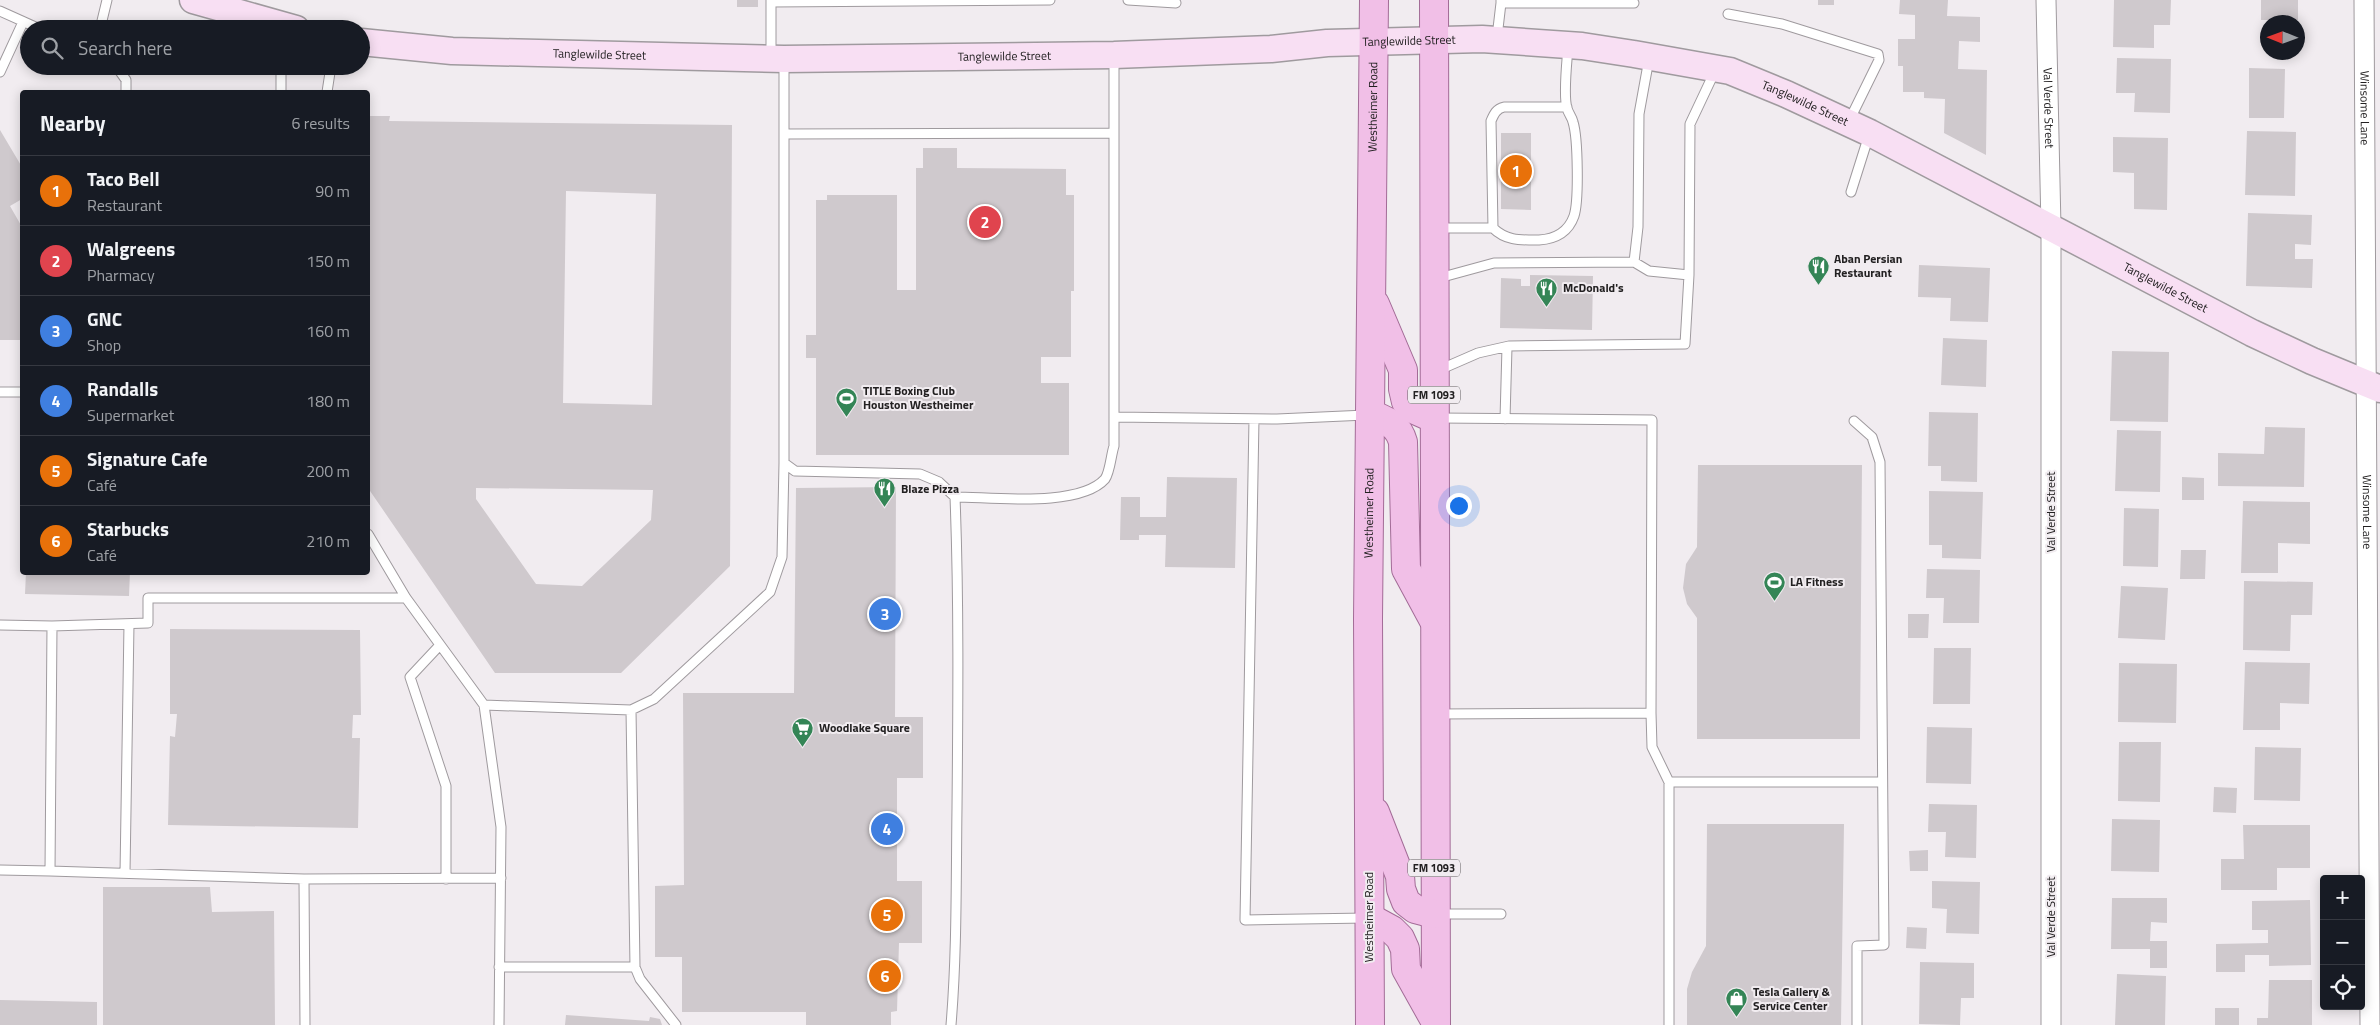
<!DOCTYPE html>
<html lang="en">
<head>
<meta charset="utf-8">
<style>
  body { margin:0; font-family:"Titillium Web",sans-serif; background:#20242c; color:#f1f3f6 }
  .controls { position:absolute; right:15px; bottom:15px; display:grid; overflow:hidden; border-radius:5px; box-shadow:0 2px 12px #0003 }
  .controls button { width:45px; height:45px; display:grid; place-items:center; padding:0; border:0; border-bottom:1px solid #363941; background:#171b24; color:#f1f3f6; font:25px sans-serif }
  .compass { position:absolute; left:2260px; top:15px; width:45px; height:45px; border-radius:50%; background:#171b24; box-shadow:0 2px 12px #0003; rotate:271deg }
  .you { position:absolute; left:1458px; top:505px; width:18px; height:18px; margin:-12px; border:4px solid #fff; border-radius:50%; background:#1a73e8; box-shadow:0 0 0 8px #1a73e833 }
  .badge { display:grid; place-items:center; width:32px; height:32px; border-radius:50%; background:#348556; color:#fff; font-size:16px; font-weight:700 }
  .pin { position:absolute; translate:-50% -50%; border:2px solid #fff; box-shadow:0 1px 5px #0006 }
  .list { margin:0; padding:0; list-style:none }
  h2 { display:flex; justify-content:space-between; align-items:center; height:65px; margin:0; padding:0 20px; font-size:21px }
  h2 small { font-size:16px; font-weight:400; color:#9ea1a6 }
  .list li { display:grid; grid-template-columns:32px 1fr auto; gap:15px; align-items:center; box-sizing:border-box; height:70px; padding:0 20px; border-top:1px solid #363941 }
  .list b { display:block; font-size:19px; white-space:nowrap }
  .list p { margin:0; font-size:16px; white-space:nowrap; color:#9ea1a6 }
  .list em { font-size:16px; font-style:normal; color:#9ea1a6 }
  .icon { flex:none; width:28px; height:28px; fill:none; stroke:currentColor; stroke-width:2; stroke-linecap:round; stroke-linejoin:round }
  .map { position:relative; flex:none; width:2380px; height:1025px; overflow:hidden }
  .search { position:absolute; background:#171b24; box-shadow:0 2px 12px #0003; left:20px; top:20px; width:350px; height:55px; display:flex; align-items:center; gap:12px; box-sizing:border-box; padding:0 18px; border-radius:28px; color:#9ea1a6; font-size:19px }
  .panel { position:absolute; background:#171b24; box-shadow:0 2px 12px #0003; left:20px; top:90px; width:350px; height:485px; border-radius:5px }
  .map>svg:first-child { display:block }
  .building { fill:#cfc9cd; fill-rule:evenodd }
  .lines { fill:none; stroke-linecap:round; stroke-linejoin:round }
  .lane-casing { stroke:#9f9a9e; stroke-width:11 }
  .street-casing { stroke:#9f9a9e; stroke-width:21 }
  .secondary-casing { stroke:#9f9a9e; stroke-width:29 }
  .primary-casing { stroke:#a36c97; stroke-width:30 }
  .lane { stroke:#fff; stroke-width:9 }
  .street { stroke:#fff; stroke-width:19 }
  .secondary { stroke:#f8dff3; stroke-width:26 }
  .primary { stroke:#f1bfe7; stroke-width:28 }
  .labels { text-anchor:middle; stroke-width:4; stroke-linejoin:round; paint-order:stroke }
  .shield { fill:#f1ecf0; stroke:#605d5f; stroke-width:1 }
  .shield-label { font-size:11px; font-weight:bold; fill:#222021 }
  .street-label { font-size:12px; fill:#222021; stroke:#f1ecf0 }
  .poi-label { font-size:12px; font-weight:bold; fill:#222021; stroke:#f1ecf0; text-anchor:start }
</style>
</head>
<body>
<div class="map">
<svg width="2380" height="1025" viewBox="0 0 2380 1025">
  <rect width="100%" height="100%" fill="#f1ecf0"/>
  <path class="building" d="M737,0H758V7H737Z
    M1818,0H1834V5H1818Z
    M1900,0H1948L1947,16L1980,17V42L1959,41L1958,69L1987,70L1986,155L1944,133L1945,99L1924,98V92H1903V66H1898V39H1915V15L1899,14Z
    M2114,0H2171L2170,25H2154V48L2113,47Z
    M2261,0H2298V20H2261Z
    M2117,58L2171,59L2170,113L2134,112L2135,93H2116Z
    M2249,68L2285,69L2284,118H2249Z
    M368,116H390L389,121L732,125L730,566L621,673H495L368,488ZM566,191L656,194L652,405L563,403ZM476,488L653,490L651,520L582,586L536,584L476,499Z
    M0,130L22,167V199L10,206L22,227V340H0Z
    M2247,131L2296,132L2295,196L2245,195Z
    M1501,133H1531V210L1501,209Z
    M2113,137L2168,138L2167,210L2134,209V173L2113,172Z
    M923,148H957V168L1066,169V195H1074V291H1071V357H1041V383H1069V455H816V358H806V335H816V200H827V195H897V290H916V168H923Z
    M2248,213L2312,215L2311,245L2295,244V259H2313L2312,288L2246,286Z
    M1919,265L1990,268L1988,322L1950,321L1951,298L1918,297Z
    M1530,275L1593,276L1592,330L1500,328L1501,278L1521,279V286H1530Z
    M1943,338L1987,340L1986,387L1941,385Z
    M2112,351L2169,352L2168,422L2110,421Z
    M1929,412L1978,413L1977,482L1941,481V466H1928Z
    M2265,427L2305,428L2304,487L2218,486V453L2264,454Z
    M2117,430L2161,431L2160,492L2115,491Z
    M1698,465H1862L1860,739H1697V618L1687,604L1683,588L1686,564L1697,547Z
    M1167,477L1237,478L1235,568L1165,567L1166,535H1139V540H1120L1121,497H1140V517H1166Z
    M2182,477L2204,478V500H2182Z
    M896,487L895,717H923V778H897V881H922V943H899L897,1011L891,1012V1025H806V1012H682V957H655V886L684,885L683,693H794L796,488Z
    M1929,491L1983,492L1981,559L1942,558V545H1929Z
    M2243,501L2310,502V544L2278,543V573H2241Z
    M2124,508L2159,509L2158,567L2123,566Z
    M2181,550H2206L2205,579H2180Z
    M1927,569L1980,570L1979,623H1943L1944,598H1926Z
    M26,572H130L129,596L25,594Z
    M2244,581L2313,582L2312,615H2291L2290,651L2243,650Z
    M2121,586L2168,588L2165,640L2118,638Z
    M1908,614H1929L1928,638H1908Z
    M170,629L360,630L361,715H353L352,738H360L358,828L168,825L170,736L175,737L177,714H170Z
    M1934,648H1971L1970,704H1933Z
    M2245,662L2310,663L2309,704L2280,703V730H2243Z
    M2119,663L2177,664L2176,723L2118,722Z
    M1927,727L1972,728L1971,784L1926,783Z
    M2119,742H2161L2160,802L2118,801Z
    M2255,747L2301,748L2300,801L2254,800Z
    M2214,787L2237,788L2236,813L2213,812Z
    M1929,804L1977,805L1976,858L1945,857L1946,832H1928Z
    M2112,819L2160,820L2159,872L2111,871Z
    M1707,824H1844L1841,1025H1687V989L1692,972L1706,946Z
    M2243,825H2310V868H2277V890H2221V859H2244Z
    M1928,850V871H1910L1909,851Z
    M1932,881L1980,882L1979,934L1946,933L1947,909L1932,908Z
    M103,887H210L212,912L274,911L275,1025H103Z
    M2112,898H2167V923L2151,922L2150,941H2167V968H2150V949H2111Z
    M2310,900L2311,965L2269,966V955H2245V972H2216V944L2268,943V930H2252V901Z
    M1907,927L1927,928L1926,949L1906,948Z
    M1920,962L1974,963V998H1961L1960,1025L1919,1024Z
    M2117,974L2166,976L2165,1025H2115Z
    M2269,980H2312V1025H2257V1018H2268Z
    M0,1000L97,1002V1025H0Z
    M2215,1008H2239V1025H2215Z
    M566,1015L649,1021L650,1017L660,1019L662,1025H565Z"/>
  <g class="lines">
    <defs>
      <path id="lane" d="M1128,0L1176,3
        M1501,0V3H1634
        M771,2L1050,0
        M0,11L40,29
        M1728,14L1782,24L1878,54L1879,60L1849,121
        M100,29L107,0
        M1497,37L1501,3
        M771,57V0
        M784,60V463L795,471L920,474L939,482L955,497C959,601 958,704 957,808C956,881 957,953 951,1025
        M116,66L126,80V92
        M281,68V92
        M0,72L23,22
        M327,92L331,66
        M785,134L1114,133V57
        M1851,192L1869,135
        M1437,228H1493C1506,241 1521,240 1539,240C1555,239 1568,233 1574,216C1579,201 1578,138 1573,122C1572,117 1568,113 1567,108C1563,95 1567,62 1568,47
        M1493,228L1491,121C1494,114 1496,109 1504,107H1567
        M1634,262L1638,227L1639,114L1649,59
        M1439,278L1494,263L1634,262L1649,271L1689,275
        M1439,370L1478,353L1509,346L1685,344L1689,275L1690,124L1715,71
        M0,392H22
        M1114,417L1277,419L1366,415
        M1439,418L1652,420L1651,713
        M1254,419L1245,920L1367,918
        M1505,419L1507,347
        M1854,421L1872,437L1880,462L1884,945L1857,946V1025
        M955,497C992,497 1079,508 1105,479C1110,472 1111,455 1114,446V133
        M368,534L406,598L484,705L501,827L499,1025
        M0,625L52,626L50,871L304,879
        M52,626L148,623V598H406
        M440,645L410,677L446,786V879
        M484,705L631,710
        M1438,714L1651,713L1652,747L1669,782H1882
        M0,870L50,871
        M125,873L129,624
        M1438,914H1501
        M499,967H635
        M305,1025L304,879L501,878
        M676,1025L640,979L635,967L631,710L654,699L770,592L782,557L784,463
        M1669,1025V782"/>
      <g id="street">
        <path id="s1" d="M2046,0L2051,227V1025"/>
        <path id="s2" d="M2364,0L2370,1025"/>
      </g>
      <g id="secondary">
        <path d="M193,0L296,29"/>
        <path id="s3" d="M361,42L452,51L784,59L1114,55L1271,49L1327,43L1482,39L1582,46L1634,54L1730,71L1786,94L1870,133L2252,333L2312,361L2380,389"/>
      </g>
      <g id="primary">
        <path d="M1434,0L1436,1025"/>
        <path d="M1375,304L1403,370V389L1406,402L1415,410L1433,418"/>
        <path d="M1371,414C1387,421 1398,424 1403,442L1406,569L1433,619"/>
        <path d="M1375,812L1400,876L1401,889L1406,902L1415,909L1434,914"/>
        <path d="M1370,918L1392,930L1400,938L1405,949L1406,969L1434,1019"/>
        <path id="s4" d="M1370,1025L1368,619L1374,0"/>
      </g>
    </defs>
    <use href="#lane" class="lane-casing"/>
    <use href="#street" class="street-casing"/>
    <use href="#secondary" class="secondary-casing"/>
    <use href="#primary" class="primary-casing"/>
    <use href="#lane" class="lane"/>
    <use href="#street" class="street"/>
    <use href="#secondary" class="secondary"/>
    <use href="#primary" class="primary"/>
  </g>
  <defs>
    <symbol id="restaurant-pin" viewBox="-11 -11 22 30"><path d="M0 17L-7.5 6A9.5 9.5 0 1 1 7.5 6Z" fill="#348556" stroke="#f1ecf0"/><path d="M-5-6h1v4h1v-4h1v4h1v-4h1v5L-1.5 .5V6h-2V.5L-5-1ZM5-6V6H3V1.5H1.5Q1.5-4 5-6Z" fill="#fff"/></symbol>
    <symbol id="stadium-pin" viewBox="-11 -11 22 30"><path d="M0 17L-7.5 6A9.5 9.5 0 1 1 7.5 6Z" fill="#348556" stroke="#f1ecf0"/><path d="M0-5a6.5 5 0 1 0 0 10a6.5 5 0 1 0 0-10ZM-3.5-1.8h7v3.6h-7Z" fill="#fff"/></symbol>
    <symbol id="supermarket-pin" viewBox="-11 -11 22 30"><path d="M0 17L-7.5 6A9.5 9.5 0 1 1 7.5 6Z" fill="#348556" stroke="#f1ecf0"/><path d="M-6-5.5h2.5l.6 2H6L4.5 2H-2.5L-4.4-4H-6ZM-1.5 3.2a1.3 1.3 0 1 0 .1 0ZM3 3.2a1.3 1.3 0 1 0 .1 0Z" fill="#fff"/></symbol>
    <symbol id="shop-pin" viewBox="-11 -11 22 30"><path d="M0 17L-7.5 6A9.5 9.5 0 1 1 7.5 6Z" fill="#348556" stroke="#f1ecf0"/><path d="M-5-2.5h2.3a2.7 3.5 0 0 1 5.4 0H5L5.5 6h-11ZM-1.5-2.5h3a1.5 2.3 0 0 0-3 0Z" fill="#fff"/></symbol>
  </defs>
  <g fill-rule="evenodd">
    <use href="#restaurant-pin" x="1806" y="254" width="25" height="34"/>
    <use href="#restaurant-pin" x="1534" y="276" width="25" height="34"/>
    <use href="#stadium-pin" x="834" y="386" width="25" height="34"/>
    <use href="#restaurant-pin" x="872" y="476" width="25" height="34"/>
    <use href="#stadium-pin" x="1762" y="570" width="25" height="34"/>
    <use href="#supermarket-pin" x="790" y="716" width="25" height="34"/>
    <use href="#shop-pin" x="1724" y="986" width="25" height="34"/>
  </g>
  <g class="labels">
    <g class="shield">
      <rect x="1408" y="386.5" width="52" height="17" rx="4"/>
      <rect x="1408" y="859.5" width="52" height="17" rx="4"/>
    </g>
    <g class="shield-label">
      <text x="1434" y="399">FM 1093</text>
      <text x="1434" y="872">FM 1093</text>
    </g>
    <g class="street-label">
      <text dy="4" stroke="none"><textPath href="#s3" startOffset="1049">Tanglewilde Street</textPath></text>
      <text dy="4" stroke="none"><textPath href="#s3" startOffset="239">Tanglewilde Street</textPath></text>
      <text dy="4" stroke="none"><textPath href="#s3" startOffset="644">Tanglewilde Street</textPath></text>
      <text dy="4" stroke="none"><textPath href="#s3" startOffset="1454">Tanglewilde Street</textPath></text>
      <text dy="4" stroke="none"><textPath href="#s4" startOffset="918">Westheimer Road</textPath></text>
      <text dy="4" stroke="none"><textPath href="#s1" startOffset="108">Val Verde Street</textPath></text>
      <text dy="4" stroke="none"><textPath href="#s2" startOffset="108">Winsome Lane</textPath></text>
      <text dy="4" stroke="none"><textPath href="#s3" startOffset="1859">Tanglewilde Street</textPath></text>
      <text dy="4" stroke="none"><textPath href="#s4" startOffset="512">Westheimer Road</textPath></text>
      <text transform="translate(2051 512) rotate(-90)" y="4">Val Verde Street</text>
      <text dy="4" stroke="none"><textPath href="#s2" startOffset="512">Winsome Lane</textPath></text>
      <text transform="translate(1369 917) rotate(-90)" y="4">Westheimer Road</text>
      <text transform="translate(2051 917) rotate(-90)" y="4">Val Verde Street</text>
    </g>
    <g class="poi-label">
      <text x="1834" y="263">Aban Persian<tspan x="1834" dy="14">Restaurant</tspan></text>
      <text x="1563" y="292">McDonald's</text>
      <text x="863" y="395">TITLE Boxing Club<tspan x="863" dy="14">Houston Westheimer</tspan></text>
      <text x="901" y="493">Blaze Pizza</text>
      <text x="1790" y="586">LA Fitness</text>
      <text x="819" y="732">Woodlake Square</text>
      <text x="1753" y="996">Tesla Gallery &amp;<tspan x="1753" dy="14">Service Center</tspan></text>
    </g>
  </g>
</svg>
<div class="controls">
<button>+</button>
<button>−</button>
<button><svg class="icon" aria-label="locate" viewBox="0 0 24 24"><circle cx="12" cy="12" r="6"/><path d="M12 2v4M12 18v4M2 12h4M18 12h4"/></svg></button>
</div>
<svg class="compass" viewBox="-18 -18 36 36"><path d="M0-13l5 13h-10z" fill="#e53935"/><path d="M0 13l5-13h-10z" fill="#9ea1a6"/></svg>
<div class="you"></div>
<div class="pin badge" style="left:1516px;top:171px;background:#e8710a">1</div>
<div class="pin badge" style="left:985px;top:222px;background:#e0444e">2</div>
<div class="pin badge" style="left:885px;top:614px;background:#3f7fe0">3</div>
<div class="pin badge" style="left:887px;top:829px;background:#3f7fe0">4</div>
<div class="pin badge" style="left:887px;top:915px;background:#e8710a">5</div>
<div class="pin badge" style="left:885px;top:976px;background:#e8710a">6</div>
<div class="search"><svg class="icon" aria-label="search" viewBox="0 0 24 24"><circle cx="10" cy="10" r="6"/><path d="M15 15l6 6"/></svg>Search here</div>
<section class="panel">
<h2>Nearby<small>6 results</small></h2>
<ul class="list">
<li><span class="badge" style="background:#e8710a">1</span><div><b>Taco Bell</b><p>Restaurant</p></div><em>90 m</em></li>
<li><span class="badge" style="background:#e0444e">2</span><div><b>Walgreens</b><p>Pharmacy</p></div><em>150 m</em></li>
<li><span class="badge" style="background:#3f7fe0">3</span><div><b>GNC</b><p>Shop</p></div><em>160 m</em></li>
<li><span class="badge" style="background:#3f7fe0">4</span><div><b>Randalls</b><p>Supermarket</p></div><em>180 m</em></li>
<li><span class="badge" style="background:#e8710a">5</span><div><b>Signature Cafe</b><p>Café</p></div><em>200 m</em></li>
<li><span class="badge" style="background:#e8710a">6</span><div><b>Starbucks</b><p>Café</p></div><em>210 m</em></li>
</ul>
</section>
</div>
</body>
</html>
